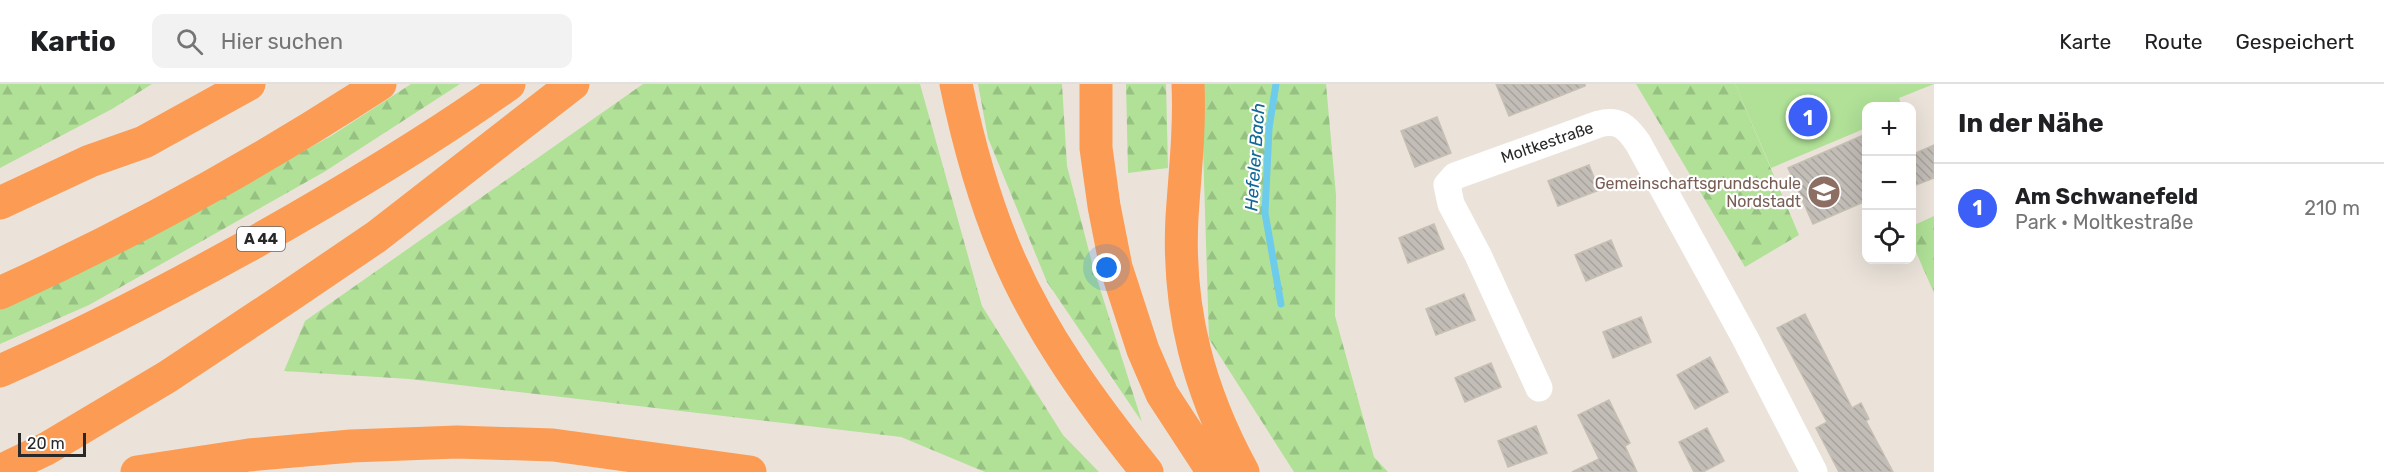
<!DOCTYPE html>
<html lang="de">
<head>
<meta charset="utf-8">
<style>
  body { margin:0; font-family:Rubik,sans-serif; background:#f2f2f2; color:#202124 }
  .controls { position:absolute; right:18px; top:18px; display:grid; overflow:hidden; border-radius:12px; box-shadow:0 6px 24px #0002 }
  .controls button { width:54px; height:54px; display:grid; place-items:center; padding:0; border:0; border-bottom:2px solid #e0e0e0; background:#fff; color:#202124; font:30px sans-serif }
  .scale { position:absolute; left:18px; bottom:15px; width:68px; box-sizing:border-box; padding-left:6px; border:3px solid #282828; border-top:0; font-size:16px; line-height:21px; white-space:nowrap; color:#282828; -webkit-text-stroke:4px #fff; paint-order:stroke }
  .you { position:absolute; left:1107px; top:184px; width:21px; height:21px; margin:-15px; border:4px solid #fff; border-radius:50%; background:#1a73e8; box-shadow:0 0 0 9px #1a73e833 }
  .badge { display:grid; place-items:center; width:39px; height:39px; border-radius:50%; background:#3b5ff7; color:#fff; font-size:20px; font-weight:700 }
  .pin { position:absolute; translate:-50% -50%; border:3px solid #fff; box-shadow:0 2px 6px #0006 }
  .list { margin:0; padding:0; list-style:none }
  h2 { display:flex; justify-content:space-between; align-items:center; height:78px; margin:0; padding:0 24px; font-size:26px }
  h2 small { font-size:20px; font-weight:400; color:#757577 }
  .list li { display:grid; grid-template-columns:39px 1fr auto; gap:18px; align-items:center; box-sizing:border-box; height:90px; padding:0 24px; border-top:2px solid #e0e0e0 }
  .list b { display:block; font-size:22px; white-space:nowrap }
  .list p { margin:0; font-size:20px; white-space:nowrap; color:#757577 }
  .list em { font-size:20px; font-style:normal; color:#757577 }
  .icon { flex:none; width:33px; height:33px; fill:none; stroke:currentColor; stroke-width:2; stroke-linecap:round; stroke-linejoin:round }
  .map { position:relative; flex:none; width:1934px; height:388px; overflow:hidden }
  header { display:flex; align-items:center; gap:36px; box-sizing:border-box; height:84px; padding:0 30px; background:#fff; border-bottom:2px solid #e0e0e0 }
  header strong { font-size:28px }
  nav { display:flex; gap:33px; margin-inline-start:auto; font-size:21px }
  .search { width:420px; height:54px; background:#f2f2f2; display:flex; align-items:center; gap:15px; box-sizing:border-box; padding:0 21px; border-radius:12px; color:#757577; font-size:22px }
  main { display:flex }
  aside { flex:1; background:#fff }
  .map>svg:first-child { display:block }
  .forest { fill:url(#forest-firs) }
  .park { fill:#b0e197 }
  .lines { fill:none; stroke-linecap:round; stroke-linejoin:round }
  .stream { stroke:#6dcbec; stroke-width:7 }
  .building { fill:url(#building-back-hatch); stroke:#c6bfb4; stroke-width:1.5 }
  .minor { stroke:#fff; stroke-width:27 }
  .motorway { stroke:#fc9b54; stroke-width:33 }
  .labels { text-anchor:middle; stroke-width:4.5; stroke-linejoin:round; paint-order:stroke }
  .shield { fill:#fff; stroke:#686868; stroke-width:1.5 }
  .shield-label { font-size:15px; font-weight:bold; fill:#282828 }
  .street-label { font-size:16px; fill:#282828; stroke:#fff }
  .education-label { font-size:16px; fill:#785e54; stroke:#fff; text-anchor:end }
  .water-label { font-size:18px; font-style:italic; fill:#0f6896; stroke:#fff }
</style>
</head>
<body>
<header>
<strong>Kartio</strong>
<div class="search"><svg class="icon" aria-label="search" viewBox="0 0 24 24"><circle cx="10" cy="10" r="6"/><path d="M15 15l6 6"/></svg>Hier suchen</div>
<nav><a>Karte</a><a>Route</a><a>Gespeichert</a></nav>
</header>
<main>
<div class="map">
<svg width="1934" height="388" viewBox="0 0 1934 388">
  <defs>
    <pattern id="forest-firs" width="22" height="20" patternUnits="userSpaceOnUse" patternTransform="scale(1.5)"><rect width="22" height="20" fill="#b0e197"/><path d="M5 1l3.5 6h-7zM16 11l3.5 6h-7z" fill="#97c182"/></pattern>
    <pattern id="building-back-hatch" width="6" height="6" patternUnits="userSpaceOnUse" patternTransform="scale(1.5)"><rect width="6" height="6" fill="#c3bdb7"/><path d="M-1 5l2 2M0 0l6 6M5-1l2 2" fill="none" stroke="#a8a29d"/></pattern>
  </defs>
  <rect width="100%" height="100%" fill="#ebe3da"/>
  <path class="forest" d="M0,0H152L112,25L0,84Z
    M411,0H460L324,88L89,221L0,260V223L129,163L331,52Z
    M643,0H920L982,222L1063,351L1099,388H985L901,353L409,295L284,287L305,237Z
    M978,0H1062L1067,82L1092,179L1142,338L1047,198L988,54Z
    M1126,0H1166L1168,84L1128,89Z
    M1201,0H1326L1336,111L1335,232L1374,373L1388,388H1294L1209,255Z
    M1636,0H1735L1799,151L1745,183Z
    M1934,132V209L1912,159V142Z"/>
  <path class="park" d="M1735,0H1934L1899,14L1902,22H1866V44L1771,84Z"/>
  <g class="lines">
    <path class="stream" d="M1276,0L1269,44L1265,129L1281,220"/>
  </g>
  <path class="building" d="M1496,0H1585V2L1509,32Z
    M1437,33L1451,69L1415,83L1401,47Z
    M1866,50V117L1813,140L1788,84Z
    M1934,61V94L1911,103V71Z
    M1589,81L1599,106L1558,122L1548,97Z
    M1434,140L1444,165L1408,179L1399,154Z
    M1611,156L1622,182L1586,197L1575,171Z
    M1464,210L1475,236L1436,251L1426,225Z
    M1805,230L1852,324L1861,319L1869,335L1866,337L1893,388H1839L1816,344L1827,338L1777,244Z
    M1641,233L1651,258L1613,274L1603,248Z
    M1710,273L1728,308L1695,325L1677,291Z
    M1491,279L1501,303L1465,318L1455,294Z
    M1609,316L1630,359L1625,362L1637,388H1572L1599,375L1578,331Z
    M1536,342L1547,369L1508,383L1498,357Z
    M1707,344L1724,377L1703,388H1694L1679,358Z"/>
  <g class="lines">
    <path class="minor" d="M1539,304L1478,171L1451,120L1447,101L1455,92L1599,40C1619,35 1627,43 1638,59L1745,254L1814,388"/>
    <path class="motorway" d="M956,0C968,58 984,116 1007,170C1041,250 1093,321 1147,388
      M1096,0V64L1104,122L1116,183L1143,266L1162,310L1213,388
      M1188,0C1190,45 1185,88 1182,133C1177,226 1199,307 1243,388
      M0,119L90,77L144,58L249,0
      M0,209C132,149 259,79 380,0
      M0,287C87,249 172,204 255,158C342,109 428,58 509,0
      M0,387L46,365L167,293L286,214L376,153L573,0
      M137,388L249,371L351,362L457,358L553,361L750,388"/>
  </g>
  <defs>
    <symbol id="school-disc" viewBox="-11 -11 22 22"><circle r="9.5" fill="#8d6e63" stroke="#fff"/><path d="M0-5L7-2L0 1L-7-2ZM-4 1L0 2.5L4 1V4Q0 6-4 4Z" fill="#fff"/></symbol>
  </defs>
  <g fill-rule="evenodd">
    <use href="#school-disc" x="1805" y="89" width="38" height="38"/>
  </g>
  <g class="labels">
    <rect class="shield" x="237" y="143" width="48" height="24" rx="4.5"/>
    <g class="shield-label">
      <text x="261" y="160">A 44</text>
    </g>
    <g class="street-label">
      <text transform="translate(1547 58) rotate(-19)" y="6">Moltkestraße</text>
    </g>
    <g class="education-label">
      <text x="1801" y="105">Gemeinschaftsgrundschule<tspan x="1801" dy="18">Nordstadt</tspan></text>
    </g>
    <g class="water-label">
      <text transform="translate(1255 73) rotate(-86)" y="6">Hefeler Bach</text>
    </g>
  </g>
</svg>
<div class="controls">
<button>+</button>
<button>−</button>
<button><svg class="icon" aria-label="locate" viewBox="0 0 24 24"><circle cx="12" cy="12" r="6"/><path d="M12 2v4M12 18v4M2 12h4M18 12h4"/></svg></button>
</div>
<div class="scale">20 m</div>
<div class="you"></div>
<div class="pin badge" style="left:1808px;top:33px">1</div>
</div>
<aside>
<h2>In der Nähe<small></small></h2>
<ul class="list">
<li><span class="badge">1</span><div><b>Am Schwanefeld</b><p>Park · Moltkestraße</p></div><em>210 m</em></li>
</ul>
</aside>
</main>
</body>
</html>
